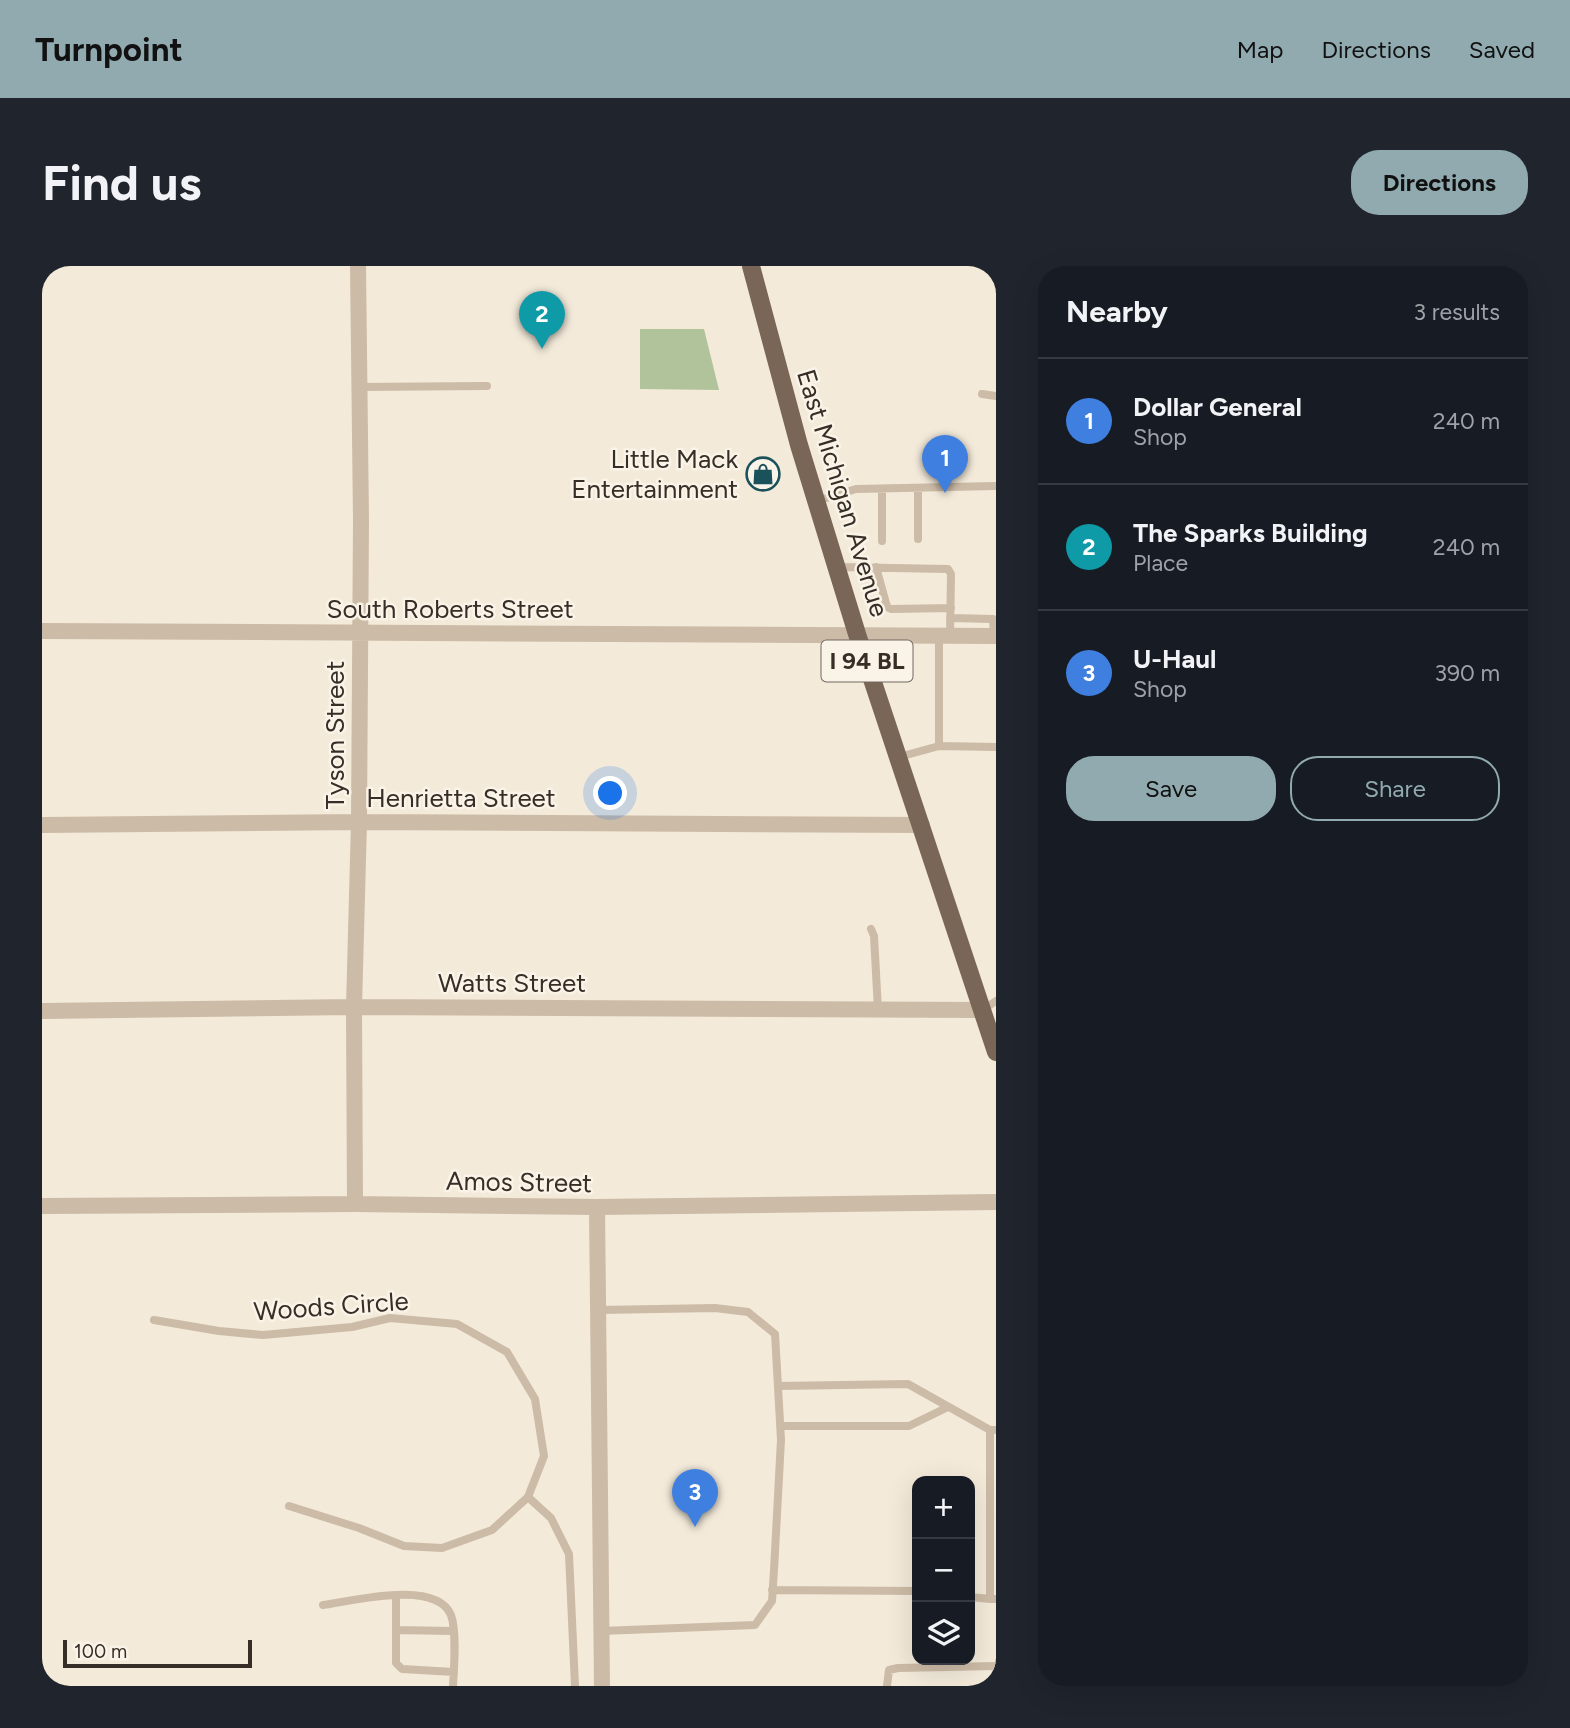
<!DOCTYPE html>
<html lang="en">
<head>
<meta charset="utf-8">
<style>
  body { margin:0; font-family:Figtree,sans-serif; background:#20242c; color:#f1f3f6 }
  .controls { position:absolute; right:21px; bottom:21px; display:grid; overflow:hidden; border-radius:14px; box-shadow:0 7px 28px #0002 }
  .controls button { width:63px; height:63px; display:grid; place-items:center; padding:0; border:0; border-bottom:2px solid #363941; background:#171b24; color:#f1f3f6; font:35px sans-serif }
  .scale { position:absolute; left:21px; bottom:18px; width:189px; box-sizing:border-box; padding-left:7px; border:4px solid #372e27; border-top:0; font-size:19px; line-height:24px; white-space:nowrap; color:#372e27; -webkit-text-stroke:5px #faf3e7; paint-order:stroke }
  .you { position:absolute; left:569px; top:528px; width:24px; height:24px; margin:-18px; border:5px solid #fff; border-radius:50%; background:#1a73e8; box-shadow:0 0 0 10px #1a73e833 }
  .badge { display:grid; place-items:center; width:46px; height:46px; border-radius:50%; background:#90aab0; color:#fff; font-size:23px; font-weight:700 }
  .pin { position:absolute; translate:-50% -58px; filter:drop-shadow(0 2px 4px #0008) }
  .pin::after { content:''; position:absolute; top:37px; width:24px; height:21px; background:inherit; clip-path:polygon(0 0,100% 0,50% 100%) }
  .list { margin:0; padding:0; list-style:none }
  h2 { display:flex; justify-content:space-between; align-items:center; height:91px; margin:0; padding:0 28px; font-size:30px }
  h2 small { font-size:23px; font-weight:400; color:#9ea1a6 }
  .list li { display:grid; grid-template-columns:46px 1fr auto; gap:21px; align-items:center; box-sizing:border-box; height:126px; padding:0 28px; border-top:2px solid #363941 }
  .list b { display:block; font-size:26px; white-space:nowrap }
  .list p { margin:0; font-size:23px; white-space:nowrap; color:#9ea1a6 }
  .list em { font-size:23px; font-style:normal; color:#9ea1a6 }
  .actions { display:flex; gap:14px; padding:21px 28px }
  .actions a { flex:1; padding:16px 0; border:2px solid #90aab0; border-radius:28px; text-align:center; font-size:24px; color:#90aab0 }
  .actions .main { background:#90aab0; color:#111 }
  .icon { flex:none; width:38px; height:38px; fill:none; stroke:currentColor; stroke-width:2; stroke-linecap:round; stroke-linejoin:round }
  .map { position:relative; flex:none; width:954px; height:1420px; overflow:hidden; border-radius:28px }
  header { display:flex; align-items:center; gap:42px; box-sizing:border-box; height:98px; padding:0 35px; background:#90aab0; color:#111 }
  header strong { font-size:33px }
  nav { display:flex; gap:38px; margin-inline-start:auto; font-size:24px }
  .intro { display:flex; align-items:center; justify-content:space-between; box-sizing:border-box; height:168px; padding:0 42px }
  h1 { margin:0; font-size:49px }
  .button { padding:18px 32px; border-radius:28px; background:#90aab0; color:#111; font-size:24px; font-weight:700 }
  main { display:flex; gap:42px; padding:0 42px }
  aside { flex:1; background:#171b24; border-radius:28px; box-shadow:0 7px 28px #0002 }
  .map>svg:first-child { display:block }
  .green { fill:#b1c39a }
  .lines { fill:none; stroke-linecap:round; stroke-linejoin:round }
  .service { stroke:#ccbba6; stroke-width:8 }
  .minor { stroke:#ccbba6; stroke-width:16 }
  .primary { stroke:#7a6657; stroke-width:18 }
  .labels { text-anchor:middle; stroke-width:5; stroke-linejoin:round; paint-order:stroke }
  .shield { fill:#faf3e7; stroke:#726961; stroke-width:2 }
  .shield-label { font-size:24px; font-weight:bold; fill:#372e27 }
  .poi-label { font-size:26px; fill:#372e27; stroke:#faf3e7; text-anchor:end }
  .street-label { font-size:26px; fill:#372e27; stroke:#faf3e7 }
</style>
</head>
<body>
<header>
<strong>Turnpoint</strong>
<nav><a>Map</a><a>Directions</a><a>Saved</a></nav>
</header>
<div class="intro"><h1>Find us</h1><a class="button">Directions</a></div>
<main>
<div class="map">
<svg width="954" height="1420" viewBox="0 0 954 1420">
  <rect width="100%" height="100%" fill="#f3eada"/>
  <path class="green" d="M598,63H662L677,124L598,123Z"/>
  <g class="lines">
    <path class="service" d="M317,121L445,120
      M940,128L954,130
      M876,222V273
      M840,223V275
      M775,235L814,223L954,220
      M795,301L906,303L909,308L908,370
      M834,301L845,341L849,343L909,342
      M908,352L951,353L952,370
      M897,369V480
      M857,491L897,480L954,481
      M829,663L832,670L836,744
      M940,744L954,735
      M556,1044L673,1042L706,1046L733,1068L739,1174L732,1304L730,1335L713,1359L559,1365
      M112,1054L177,1065L221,1069L310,1061L348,1052L415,1058L465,1086L493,1133L502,1190L486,1231L450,1264L400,1282L362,1280L317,1262L247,1240
      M736,1120L866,1118L948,1164
      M739,1160H867L906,1141
      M954,1164H948V1333H954
      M486,1231L509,1252L527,1288L533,1420
      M730,1324L875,1325
      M354,1329V1397L360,1403L412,1406
      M928,1331L948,1333
      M281,1339C311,1335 394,1313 409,1349C415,1366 412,1402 411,1420
      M354,1364L411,1365
      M845,1420L847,1404L856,1402L954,1400"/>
    <path class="minor" d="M0,365L954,370
      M0,559L317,556L880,559
      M0,745L312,741L940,744
      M313,938L312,741L317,556L319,254L316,0
      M0,940L313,938L555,941L954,936
      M555,941L560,1420"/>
    <path class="primary" d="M709,0L757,179L815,368L954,786"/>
  </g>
  <defs>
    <symbol id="shop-ring" viewBox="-11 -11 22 22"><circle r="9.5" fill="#faf3e7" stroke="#1a515b" stroke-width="1.5"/><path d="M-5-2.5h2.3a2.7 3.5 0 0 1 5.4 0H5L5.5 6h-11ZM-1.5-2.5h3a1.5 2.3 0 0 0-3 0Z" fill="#1a515b"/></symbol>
  </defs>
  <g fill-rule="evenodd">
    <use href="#shop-ring" x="702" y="189" width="38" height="38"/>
  </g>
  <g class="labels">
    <rect class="shield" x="779.5" y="374.5" width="91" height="41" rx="5"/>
    <g class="shield-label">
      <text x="825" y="403">I 94 BL</text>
    </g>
    <g class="poi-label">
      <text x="696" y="202">Little Mack<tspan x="696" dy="30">Entertainment</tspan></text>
    </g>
    <g class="street-label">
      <text transform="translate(801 227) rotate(73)" y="9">East Michigan Avenue</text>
      <text x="408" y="352">South Roberts Street</text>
      <text transform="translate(293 469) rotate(-90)" y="9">Tyson Street</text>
      <text x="419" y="541">Henrietta Street</text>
      <text x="470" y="726">Watts Street</text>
      <text transform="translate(477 916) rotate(1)" y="9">Amos Street</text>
      <text transform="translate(289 1040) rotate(-4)" y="9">Woods Circle</text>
    </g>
  </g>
</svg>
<div class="controls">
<button>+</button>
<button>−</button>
<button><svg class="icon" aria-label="layers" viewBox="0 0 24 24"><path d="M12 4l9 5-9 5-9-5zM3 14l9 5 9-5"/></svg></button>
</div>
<div class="scale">100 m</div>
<div class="you"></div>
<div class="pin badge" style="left:903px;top:227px;background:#3f7fe0">1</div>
<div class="pin badge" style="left:500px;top:83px;background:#0f9aa8">2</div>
<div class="pin badge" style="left:653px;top:1261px;background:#3f7fe0">3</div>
</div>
<aside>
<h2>Nearby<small>3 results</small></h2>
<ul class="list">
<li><span class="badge" style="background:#3f7fe0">1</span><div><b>Dollar General</b><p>Shop</p></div><em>240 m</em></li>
<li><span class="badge" style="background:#0f9aa8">2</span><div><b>The Sparks Building</b><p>Place</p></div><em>240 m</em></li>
<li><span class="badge" style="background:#3f7fe0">3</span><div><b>U-Haul</b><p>Shop</p></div><em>390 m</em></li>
</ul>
<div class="actions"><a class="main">Save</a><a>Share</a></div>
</aside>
</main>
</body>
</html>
